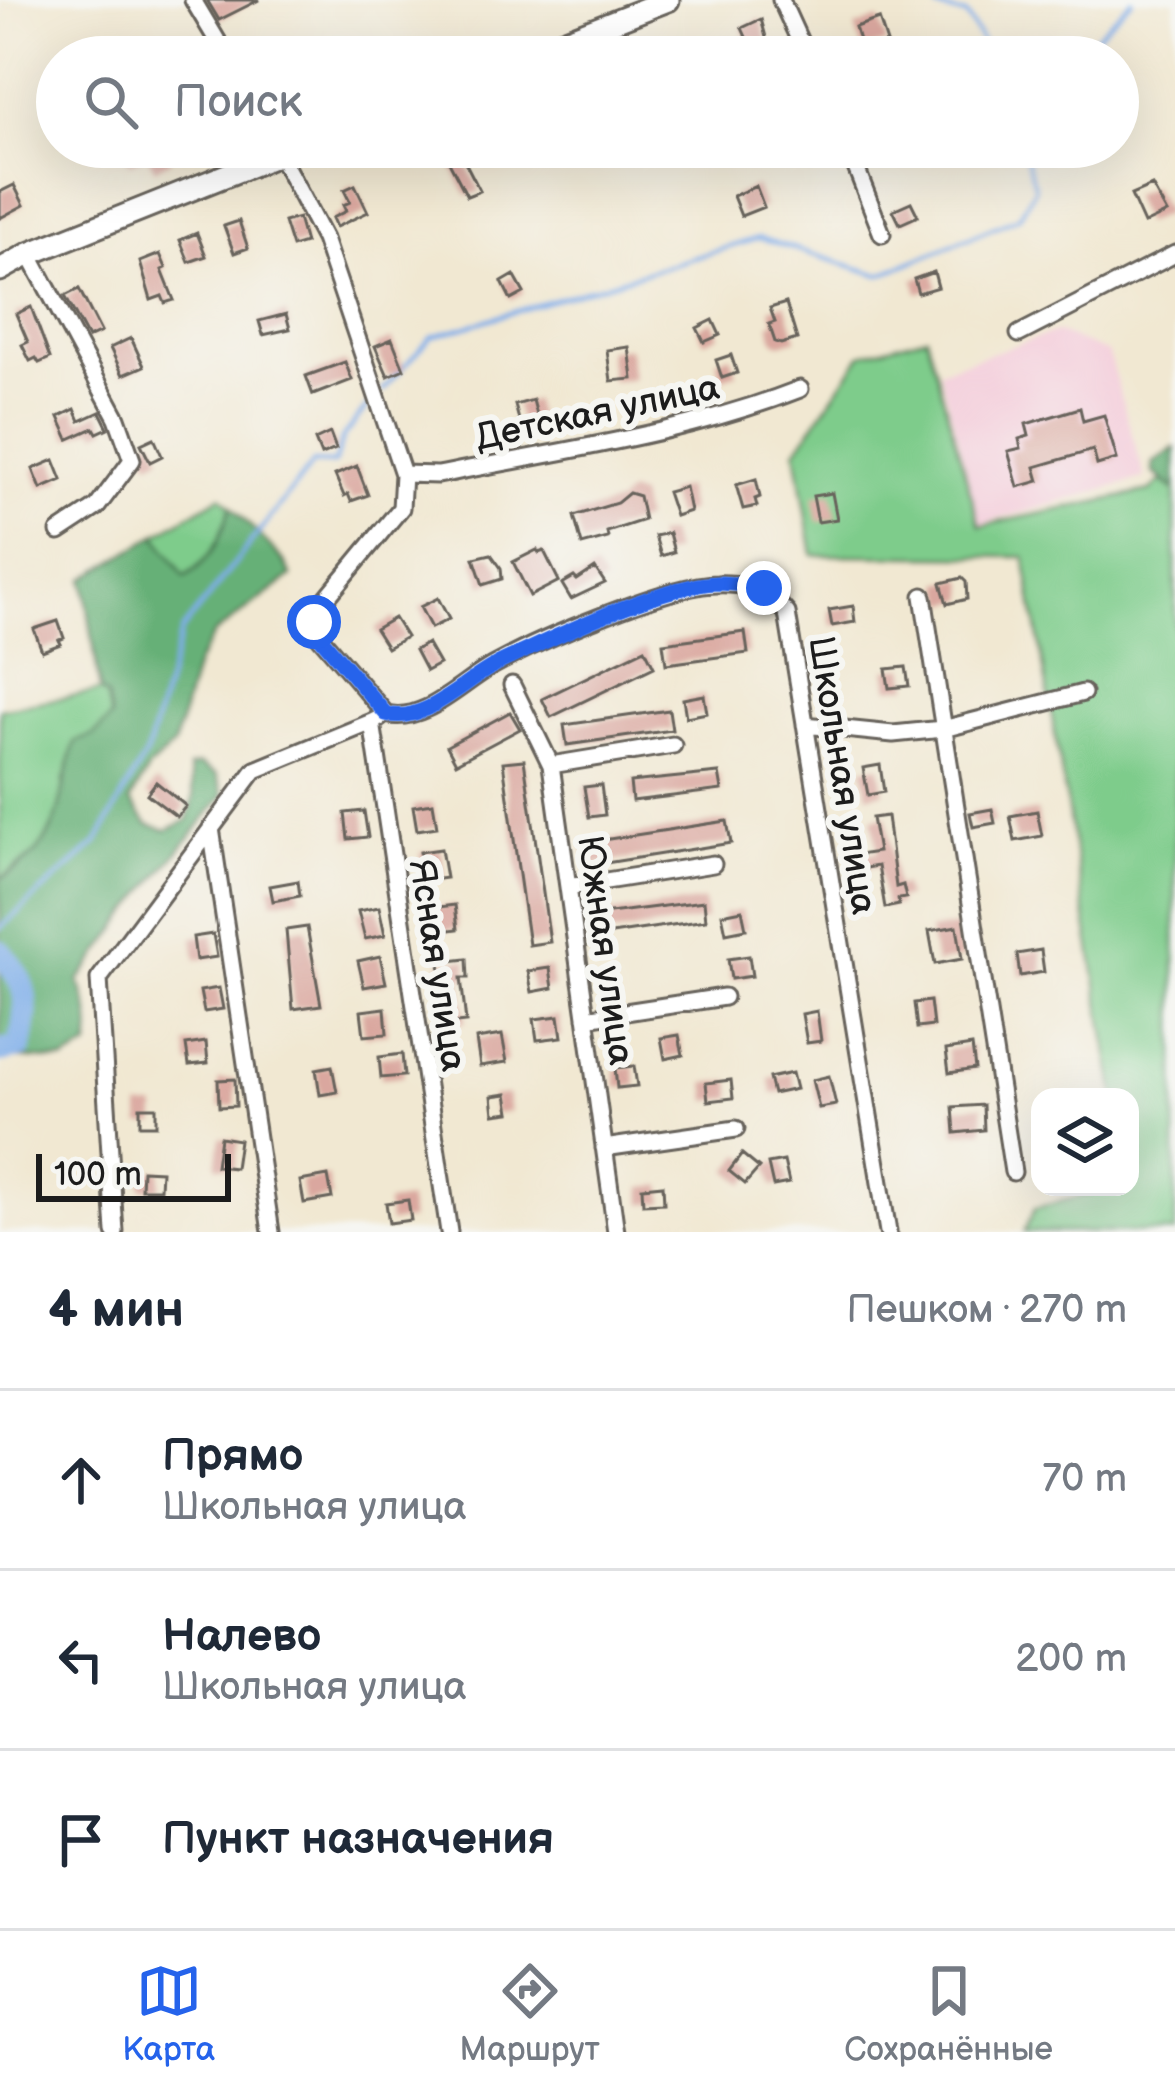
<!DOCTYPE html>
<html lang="ru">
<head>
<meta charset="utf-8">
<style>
  body { margin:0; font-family:"Balsamiq Sans",sans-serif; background:#f6f6f7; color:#1f2937 }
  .controls { position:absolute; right:36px; bottom:36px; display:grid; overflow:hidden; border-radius:24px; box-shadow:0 12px 48px #0002 }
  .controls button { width:108px; height:108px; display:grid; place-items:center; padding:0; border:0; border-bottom:3px solid #e0e1e3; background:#fff; color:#1f2937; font:60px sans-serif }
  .scale { position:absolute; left:36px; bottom:30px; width:195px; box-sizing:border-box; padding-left:12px; border:6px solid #1c1c1c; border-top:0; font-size:33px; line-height:42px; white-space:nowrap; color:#1c1c1c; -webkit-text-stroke:9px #f6f6f2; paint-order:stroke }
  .stop { position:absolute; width:36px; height:36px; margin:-27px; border:9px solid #2563eb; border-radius:50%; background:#fff }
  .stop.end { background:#2563eb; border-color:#fff; box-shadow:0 3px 12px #0008 }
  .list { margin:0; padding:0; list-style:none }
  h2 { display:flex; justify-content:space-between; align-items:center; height:156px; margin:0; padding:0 48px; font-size:51px }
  h2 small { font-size:39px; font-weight:400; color:#747a83 }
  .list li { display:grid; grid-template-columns:78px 1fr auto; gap:36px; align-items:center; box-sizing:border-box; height:180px; padding:0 48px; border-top:3px solid #e0e1e3 }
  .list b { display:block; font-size:45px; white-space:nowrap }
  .list p { margin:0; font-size:39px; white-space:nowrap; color:#747a83 }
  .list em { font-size:39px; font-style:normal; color:#747a83 }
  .icon { flex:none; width:66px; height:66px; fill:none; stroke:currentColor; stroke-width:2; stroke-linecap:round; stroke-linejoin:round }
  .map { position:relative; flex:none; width:1175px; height:1232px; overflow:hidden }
  .search { position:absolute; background:#fff; box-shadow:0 12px 48px #0002; left:36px; right:36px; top:36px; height:132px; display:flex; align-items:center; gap:30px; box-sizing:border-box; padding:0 42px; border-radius:66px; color:#747a83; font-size:45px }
  .sheet { height:696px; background:#fff }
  nav { display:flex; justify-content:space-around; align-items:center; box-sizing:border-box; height:168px; border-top:3px solid #e0e1e3; background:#fff; font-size:33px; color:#747a83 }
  nav a { display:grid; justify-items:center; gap:6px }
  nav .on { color:#2563eb }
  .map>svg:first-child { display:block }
  .built { fill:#f4cfdc }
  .green { fill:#7ecc8b; stroke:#4d7454; stroke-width:3 }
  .forest { fill:#66b077; stroke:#41664a; stroke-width:3 }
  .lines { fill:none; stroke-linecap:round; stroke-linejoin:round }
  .stream { stroke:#7faee9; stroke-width:4.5 }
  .river { stroke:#7faee9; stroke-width:24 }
  .building { fill:#daa79f }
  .minor-casing { stroke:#67635c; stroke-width:21 }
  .major-casing { stroke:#67635c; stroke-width:27 }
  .minor { stroke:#fff; stroke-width:15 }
  .major { stroke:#fff; stroke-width:21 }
  .route { stroke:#2563eb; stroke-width:15 }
  .labels { text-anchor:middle; stroke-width:12; stroke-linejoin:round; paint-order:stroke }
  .street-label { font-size:36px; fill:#1c1c1c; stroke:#f6f6f2 }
</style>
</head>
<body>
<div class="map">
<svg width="1175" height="1232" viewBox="0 0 1175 1232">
  <rect width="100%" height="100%" fill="#f6f6f2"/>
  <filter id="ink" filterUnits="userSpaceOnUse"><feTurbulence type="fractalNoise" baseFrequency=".00833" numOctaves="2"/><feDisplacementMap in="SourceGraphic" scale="24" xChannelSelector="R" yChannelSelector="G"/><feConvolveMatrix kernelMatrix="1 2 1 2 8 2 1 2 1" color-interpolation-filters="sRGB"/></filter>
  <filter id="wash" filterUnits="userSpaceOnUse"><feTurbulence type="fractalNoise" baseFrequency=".004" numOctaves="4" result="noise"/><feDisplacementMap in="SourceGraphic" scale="48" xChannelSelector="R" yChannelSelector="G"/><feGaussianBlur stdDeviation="2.7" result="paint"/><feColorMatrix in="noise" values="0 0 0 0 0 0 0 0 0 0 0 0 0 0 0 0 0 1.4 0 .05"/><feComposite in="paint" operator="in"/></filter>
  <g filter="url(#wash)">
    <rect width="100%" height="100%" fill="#f1e8d2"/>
    <path class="built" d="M1056,332L1108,353L1145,478L981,524L939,370Z"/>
    <path class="green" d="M926,336L980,526L1150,491L1161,481L1175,490V1232H1024L1035,1208L1131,1184L1130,1097H1116L1025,557L813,555L796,451L862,354Z
      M221,496L231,506C221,537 213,559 184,577L156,535Z
      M100,691L107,697L111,718L64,779L62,809L40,850L0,879V709Z"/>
    <path class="forest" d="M1175,448V490L1153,472V463Z
      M231,506L284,561L292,576L214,634L196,664L174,745L150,767L130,801L148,824L166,830L188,820L194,796L189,768L199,765L217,775L224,795L138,901L79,981C88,1004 94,1022 89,1047L65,1061L0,1057V879C66,844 56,804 75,742L94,735L111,718L107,697L100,691L84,579L156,535L185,577C213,559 221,537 231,506Z"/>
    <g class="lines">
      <path class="stream" d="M931,0L938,9L966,15L991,57
        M1074,57L1132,0
        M383,390L431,337L759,238L880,275L1019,217L1035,188L1022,147
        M0,928L97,843L147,752L181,632L313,463L334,464L343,437L374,398"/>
      <path class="river" d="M0,952C31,988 28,1002 20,1047L0,1051"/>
    </g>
    <g id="blocks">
      <path class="building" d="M207,0H259L219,20Z
        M761,19L767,41L751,48L742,28Z
        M879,19L887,43L862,51L855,27Z
        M121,147H164L171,161L155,169L147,155L130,164Z
        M460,152L480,191L467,196L447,158Z
        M14,185L24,205L0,218V192Z
        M355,185L368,212L336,227L332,218L346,211L343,205L350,202L344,190Z
        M756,186L764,207L741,216L733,196Z
        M1152,186L1167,213L1144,224L1131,195Z
        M911,202L918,216L900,224L893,210Z
        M298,218L305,243L292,247L284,222Z
        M239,221L248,248L234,253L224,226Z
        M197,233L206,256L189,262L180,240Z
        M160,254L166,268L162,270L174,300L165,303L162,296L151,300L140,262Z
        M934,272L938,287L918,293L914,279Z
        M514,275L524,293L511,300L502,282Z
        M79,289L101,332L88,338L65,296Z
        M786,303L797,339L781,344L775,342L769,324L775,322L770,308Z
        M31,307L50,358L39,363L36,358L30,361L22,345L28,342L16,314Z
        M286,314L290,329L263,335L259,321Z
        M713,320L720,335L704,342L697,328Z
        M131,338L144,366L123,375L110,348Z
        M392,339L404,369L388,376L375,346Z
        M629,347L633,379L611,381L607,350Z
        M731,355L737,373L722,378L716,360Z
        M345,362L352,380L313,395L306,376Z
        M682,391L684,410L665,412L663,393Z
        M533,400L538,419L520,424L515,405Z
        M1080,408L1083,421L1104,415L1117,459L1097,465L1093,450L1035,467L1039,481L1018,487L1008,451L1021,448L1019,439L1029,436L1026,424Z
        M75,409L80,421L100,412L108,428L97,433L94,428L69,439L59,417Z
        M330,433L336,449L321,455L315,440Z
        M154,438L162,456L150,462L141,444Z
        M54,460L62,480L41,489L33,469Z
        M357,466L368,495L351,501L348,494L344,496L335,475Z
        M756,479L760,497L755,499L757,506L743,509L736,485Z
        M685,487L690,511L675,516L667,492Z
        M629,493L639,496L644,520L607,532L608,538L582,545L574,516L617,503Z
        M832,493L837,519L818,522L813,496Z
        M669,533L674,552L661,556L655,536Z
        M537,550L539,553L544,551L559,581L530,596L513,562Z
        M491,554L501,568L502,579L483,585L474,558Z
        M595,568L605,583L571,599L562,584L574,577L577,580Z
        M962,578L966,582L967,599L947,604L941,583Z
        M438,598L449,619L431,628L420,607Z
        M853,606L855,622L832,626L829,610Z
        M394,618L406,637L387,648L375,629Z
        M58,621L64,638L59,640L61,644L42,651L34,629Z
        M745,632L748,653L666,664L663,643Z
        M427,643L439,664L426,671L415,650Z
        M645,649L654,667L551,717L542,699Z
        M906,667L909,686L889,688L886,669Z
        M704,695L707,713L686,717L683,699Z
        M669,710L672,730L567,745L564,725Z
        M510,712L520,729L456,763L447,746Z
        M524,760L550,942L529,945L503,762Z
        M880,765L884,792L868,795L863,768Z
        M719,773L722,790L632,801L630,782Z
        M156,782L186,806L177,817L147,794Z
        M601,785L605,815L589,817L584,787Z
        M433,803L437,827L417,830L413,806Z
        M992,809L995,823L973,827L970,813Z
        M364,811L368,837L348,839L345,813Z
        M1037,811L1042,836L1015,841L1010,816Z
        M887,816L896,887L903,885L906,898L898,899L899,905L885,908L878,866L860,869L858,855L878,852L872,818Z
        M727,821L731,843L587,866L583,843Z
        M441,849L446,878L424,881L420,852Z
        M298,881L300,896L273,901L270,886Z
        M704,901L706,920L598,936L594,915Z
        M455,905L458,929L434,932L431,908Z
        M379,907L385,935L365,939L358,911Z
        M742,910L746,929L726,933L722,914Z
        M957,926L962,959L935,964L929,931Z
        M307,927L321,1005L293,1009L286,930Z
        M213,934L217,957L196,960L193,937Z
        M1041,950L1044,972L1020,976L1017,954Z
        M380,956L386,983L364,987L358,961Z
        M749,956L752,976L731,979L728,959Z
        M467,959L468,978H461L466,1022L446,1024L440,962Z
        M550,968L553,988L532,992L528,971Z
        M219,988L223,1009L204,1012L200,991Z
        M930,1001L933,1026L917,1028L914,1003Z
        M385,1008L387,1034L364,1036L361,1011Z
        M817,1011L821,1041L807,1043L802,1014Z
        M559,1016L562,1037L537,1040L534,1019Z
        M502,1035L507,1062L480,1066L476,1039Z
        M679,1035L683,1055L665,1059L661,1038Z
        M206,1042L208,1063L189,1065L186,1045Z
        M972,1046L975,1069L949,1073L946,1050Z
        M402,1054L404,1076L381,1078L379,1057Z
        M332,1066L337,1092L320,1095L316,1069Z
        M634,1066L637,1086L617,1088L615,1068Z
        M792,1073L796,1089L773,1094L769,1078Z
        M829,1076L836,1105L819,1108L812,1080Z
        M235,1079L236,1106L219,1107L218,1080Z
        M731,1080L733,1098L708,1101L706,1083Z
        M507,1094L510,1112L494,1114L492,1096Z
        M983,1105L984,1130L955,1133L953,1107Z
        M140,1107H156V1125H140Z
        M220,1137L239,1140L235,1168L216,1166Z
        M742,1154L759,1168L745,1184L729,1171Z
        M784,1161L789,1183L773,1186L768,1164Z
        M142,1170L161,1171L160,1189H141Z
        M328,1176L332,1198L304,1203L300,1181Z
        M663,1185L664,1203L643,1204L642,1187Z
        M408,1200L411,1220L389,1223L386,1203Z"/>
    </g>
  </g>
  <g filter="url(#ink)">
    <use href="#blocks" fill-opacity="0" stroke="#67635c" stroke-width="3"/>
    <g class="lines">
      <defs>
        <path id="minor" d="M193,0L227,57
          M781,0L807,57
          M848,147L882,234
          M277,150L324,239L403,474L401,508L320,606L314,622L320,637L386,714C424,724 461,683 492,666C537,641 669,584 717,584C733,583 748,586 764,588L787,613L888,1232
          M29,254L117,418L132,460L97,507L59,532
          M1019,334L1175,254
          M403,474L438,475C559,451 685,434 800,389
          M923,596L1013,1172
          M512,685L551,765L616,1232
          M380,718L372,722L449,1232
          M805,725L893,734L943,729L1083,693
          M551,765L673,745
          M211,828L271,1232
          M568,887L713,864
          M586,1018L724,997
          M604,1148L736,1129
          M115,1232L99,979L255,770L372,722"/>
        <path id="major" d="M522,57L668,0
          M0,270L29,254L297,147"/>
      </defs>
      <use href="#minor" class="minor-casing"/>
      <use href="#major" class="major-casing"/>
      <use href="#minor" class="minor"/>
      <use href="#major" class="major"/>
    </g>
  </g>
  <g class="lines" filter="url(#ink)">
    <path class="route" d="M314,622L320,637L386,714C426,725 466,678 501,662C556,637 658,585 717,583C732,583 748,586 764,588"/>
  </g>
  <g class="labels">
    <g class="street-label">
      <text transform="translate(597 411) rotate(-12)" y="13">Детская улица</text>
      <text transform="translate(844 775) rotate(81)" y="13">Школьная улица</text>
      <text transform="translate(607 950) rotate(82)" y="13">Южная улица</text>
      <text transform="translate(439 965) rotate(81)" y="13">Ясная улица</text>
    </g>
  </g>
</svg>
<div class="controls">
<button><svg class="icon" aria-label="layers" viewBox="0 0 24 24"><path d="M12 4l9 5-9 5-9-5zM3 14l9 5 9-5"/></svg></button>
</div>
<div class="scale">100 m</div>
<div class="stop" style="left:314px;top:622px"></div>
<div class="stop end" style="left:764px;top:588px"></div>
<div class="search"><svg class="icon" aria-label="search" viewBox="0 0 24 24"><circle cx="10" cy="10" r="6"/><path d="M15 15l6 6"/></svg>Поиск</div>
</div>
<section class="sheet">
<h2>4 мин<small>Пешком · 270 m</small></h2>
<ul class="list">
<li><svg class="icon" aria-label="ahead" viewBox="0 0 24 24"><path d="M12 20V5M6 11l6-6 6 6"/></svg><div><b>Прямо</b><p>Школьная улица</p></div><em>70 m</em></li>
<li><svg class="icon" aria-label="left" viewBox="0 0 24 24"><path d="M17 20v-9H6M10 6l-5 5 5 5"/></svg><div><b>Налево</b><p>Школьная улица</p></div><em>200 m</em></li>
<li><svg class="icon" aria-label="arrive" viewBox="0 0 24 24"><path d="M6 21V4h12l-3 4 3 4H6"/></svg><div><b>Пункт назначения</b></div></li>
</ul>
</section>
<nav>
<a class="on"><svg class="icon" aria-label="map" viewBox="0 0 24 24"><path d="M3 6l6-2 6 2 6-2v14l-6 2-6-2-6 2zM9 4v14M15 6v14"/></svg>Карта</a>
<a><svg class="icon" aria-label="directions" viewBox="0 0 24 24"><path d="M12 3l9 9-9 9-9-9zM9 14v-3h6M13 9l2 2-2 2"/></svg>Маршрут</a>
<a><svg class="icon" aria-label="saved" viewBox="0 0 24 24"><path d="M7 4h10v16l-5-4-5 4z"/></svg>Сохранённые</a>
</nav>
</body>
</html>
